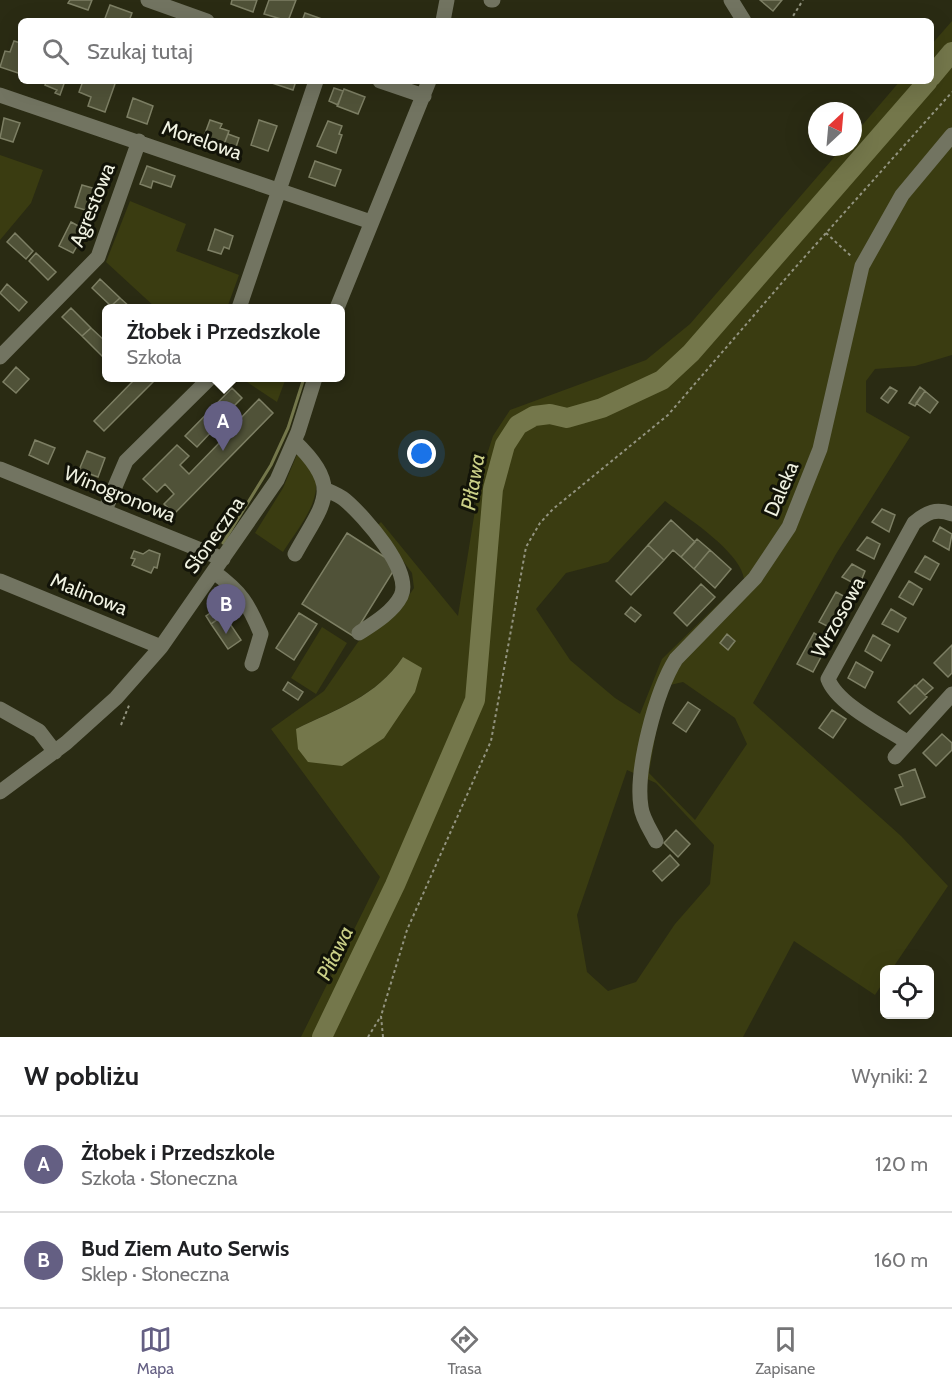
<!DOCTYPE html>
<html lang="pl">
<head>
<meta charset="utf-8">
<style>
  body { margin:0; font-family:Cabin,sans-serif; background:#f2f2f2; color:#202124 }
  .controls { position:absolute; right:18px; bottom:18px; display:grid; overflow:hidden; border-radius:9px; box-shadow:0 6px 24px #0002 }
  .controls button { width:54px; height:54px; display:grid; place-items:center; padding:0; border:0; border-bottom:2px solid #e0e0e0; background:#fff; color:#202124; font:30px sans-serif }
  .compass { position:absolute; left:808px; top:102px; width:54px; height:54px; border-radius:50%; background:#fff; box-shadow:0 6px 24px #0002; rotate:26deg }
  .you { position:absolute; left:422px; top:454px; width:21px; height:21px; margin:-15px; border:4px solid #fff; border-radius:50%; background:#1a73e8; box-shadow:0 0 0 9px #1a73e833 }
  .badge { display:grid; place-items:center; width:39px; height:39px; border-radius:50%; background:#645f83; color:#fff; font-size:20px; font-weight:700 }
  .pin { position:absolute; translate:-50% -50px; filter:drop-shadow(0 2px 3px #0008) }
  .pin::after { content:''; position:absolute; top:32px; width:21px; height:18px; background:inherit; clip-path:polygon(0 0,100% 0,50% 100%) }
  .popup { position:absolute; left:102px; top:304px; width:243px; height:78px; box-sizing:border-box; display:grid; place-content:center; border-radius:9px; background:#fff; filter:drop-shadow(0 2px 4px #0005); font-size:20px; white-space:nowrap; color:#757577 }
  .popup b { font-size:22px; color:#202124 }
  .popup::after { content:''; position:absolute; left:50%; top:100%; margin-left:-12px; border:12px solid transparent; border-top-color:#fff }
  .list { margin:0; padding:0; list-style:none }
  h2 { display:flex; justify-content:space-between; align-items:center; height:78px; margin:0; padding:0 24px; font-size:26px }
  h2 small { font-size:20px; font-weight:400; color:#757577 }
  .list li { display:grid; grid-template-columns:39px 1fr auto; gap:18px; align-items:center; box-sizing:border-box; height:96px; padding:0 24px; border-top:2px solid #e0e0e0 }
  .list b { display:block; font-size:22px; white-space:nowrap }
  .list p { margin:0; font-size:20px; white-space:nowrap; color:#757577 }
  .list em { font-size:20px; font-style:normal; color:#757577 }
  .icon { flex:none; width:33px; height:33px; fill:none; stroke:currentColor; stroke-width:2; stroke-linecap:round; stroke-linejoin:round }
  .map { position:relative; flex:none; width:952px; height:1037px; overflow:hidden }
  .search { position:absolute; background:#fff; box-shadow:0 6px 24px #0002; left:18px; right:18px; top:18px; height:66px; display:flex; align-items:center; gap:15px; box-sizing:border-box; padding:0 21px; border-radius:9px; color:#757577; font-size:22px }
  .sheet { height:270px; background:#fff }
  nav { display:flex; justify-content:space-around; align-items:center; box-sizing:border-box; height:84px; border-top:2px solid #e0e0e0; background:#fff; font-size:16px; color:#757577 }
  nav a { display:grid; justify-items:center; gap:3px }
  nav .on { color:#645f83 }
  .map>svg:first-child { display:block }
  .green { fill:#3a3c11; fill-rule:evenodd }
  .water { fill:#74774b }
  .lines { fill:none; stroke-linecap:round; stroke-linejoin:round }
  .stream { stroke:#74774b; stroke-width:3 }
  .river { stroke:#74774b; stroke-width:20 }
  .building { fill:#505238; stroke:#7d7f64; stroke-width:1.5 }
  .path { stroke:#939480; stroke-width:2; stroke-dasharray:3 3; stroke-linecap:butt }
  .minor { stroke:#727461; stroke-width:15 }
  .labels { text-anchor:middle; stroke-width:6; stroke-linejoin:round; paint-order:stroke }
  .street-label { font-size:20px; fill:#f0f2e2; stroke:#121308 }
  .water-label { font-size:21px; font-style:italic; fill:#cacf87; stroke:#121308 }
</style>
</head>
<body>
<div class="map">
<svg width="952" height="1037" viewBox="0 0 952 1037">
  <rect width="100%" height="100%" fill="#2a2b13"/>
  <path class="green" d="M952,21V355L915,366L875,369L866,381V412L910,437L836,554L753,703L901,836L948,886L892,969L884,970V981L875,995L794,941L743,1037H301L380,877L271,729L324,691L358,642L370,631L397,613L414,588L412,573L377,526L381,522L458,616L481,473L493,436L510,410L646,360L690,324L843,147H853V136L900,81H931V45ZM665,501C686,517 741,552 744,579L662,659L640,714L615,698L570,660L536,609L566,573L608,562ZM403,657L342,766L296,729C336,709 376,697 403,657ZM683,682L735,718L747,744L695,820L649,773L658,720L670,685ZM627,770L656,783L714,845L710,884L675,924L636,982L608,991L587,972L577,915Z
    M0,155L43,170L31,203L0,240Z
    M130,201L186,224L176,251L239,275L227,308H156L106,262Z
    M241,378H286L277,402Z
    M298,452C303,459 311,467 314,475C324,500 295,532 283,552L255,533L283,488Z
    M322,627L347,643L316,694L291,678Z"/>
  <path class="water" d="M403,657L422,668L415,692L384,738L342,766L308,762L298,749L296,729C337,709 376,697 403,657Z"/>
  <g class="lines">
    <path class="stream" d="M223,543L271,465L288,428L304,378"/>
    <path class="river" d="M931,77L952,52
      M322,1037L395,885L475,700L493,489L505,445L518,425L534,416L550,414L567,418L602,408L662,380L691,353L928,81"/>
  </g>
  <path class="building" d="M70,0H92L88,10L68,3Z
    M232,0H257L253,12L231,4Z
    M269,0H296L288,21L264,14Z
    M760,0H782L773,11Z
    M110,5L132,13L129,21H104Z
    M305,13L325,20L324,21H302Z
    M14,41L21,43V74L0,67L5,51L10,52Z
    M47,81H65L60,95L55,93L57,90L45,85Z
    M83,81H116L105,112L88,106L91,97L79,92Z
    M266,81H296L293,90Z
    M334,88L343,91L338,105L329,101Z
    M344,89L365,97L358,114L337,106Z
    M133,98L153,106L147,124L127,117Z
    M4,118L20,123L13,142L0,138Z
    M210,120L222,124L220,128L229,131L223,147L203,139Z
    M259,120L277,126L268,151L251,145Z
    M328,121L342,126L339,134L342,135L336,153L317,146Z
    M228,134L239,138L235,150L223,147Z
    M315,161L341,170L335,186L309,177Z
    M147,166L175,176L171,187L153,181L151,188L140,184Z
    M82,185L96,189L89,211L75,207Z
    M71,222L86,230L73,253L59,246Z
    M215,229L233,236L229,249L224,247L221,254L208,250Z
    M15,233L33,251L26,259L7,242Z
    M36,253L56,272L48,280L29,261Z
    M100,279L120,298L111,306L92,288Z
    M7,284L27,302L19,311L0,293Z
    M120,298L131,308L111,306Z
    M71,308L91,328L82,336L62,317Z
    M91,328L106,342V352L102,356L82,336Z
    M16,367L29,379L16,393L3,382Z
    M136,378H157L104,431L94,421Z
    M890,387L897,391L888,403L881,398Z
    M920,387L925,391L915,406L909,403Z
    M232,388L242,398L227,413L237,422L259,399L273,413L174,514L164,504L174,494L165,484L157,492L143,479L177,445L189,456L180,465L189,474L223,439L213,430L197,447L185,436Z
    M925,391L938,402L930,413L916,403Z
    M35,440L55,448L48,464L29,455Z
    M87,451L105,458L98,477L79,470Z
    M882,509L895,515L889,532L872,522Z
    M671,520L695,542L681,557L673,550L664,560L648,545Z
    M940,527L952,534L949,550L933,541Z
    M347,533L397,565L353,636L302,604Z
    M867,537L880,544L874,559L857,550Z
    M697,539L710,550L694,569L681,557Z
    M648,545L664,560L631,595L616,581Z
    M149,550L160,554L157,568L154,567L151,573L132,565L135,559L131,558L134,551L143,554Z
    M710,550L731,569L715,588L694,569Z
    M925,556L939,564L930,580L915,572Z
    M852,564L865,571L859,586L842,577Z
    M909,581L922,589L913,605L899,597Z
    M701,584L715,597L687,626L674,613Z
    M836,592L851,600L835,630L819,622Z
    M219,607L224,615L211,624L206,616Z
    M631,607L641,615L635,622L625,614Z
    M891,609L906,618L898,632L882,624Z
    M299,613L317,624L294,660L276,648Z
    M224,615L241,640L228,649L211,624Z
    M814,633L829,642L813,672L797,664Z
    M727,634L735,641L728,650L720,643Z
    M873,635L890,645L881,661L865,651Z
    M952,645V673L948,677L934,663Z
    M856,662L873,672L865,688L848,678Z
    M923,679L933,688L925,695L916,686Z
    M288,682L303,692L298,700L283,690Z
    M915,685L927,697L910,714L898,702Z
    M688,702L700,710L686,732L673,723Z
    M832,710L846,719L833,738L819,728Z
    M942,734L952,743V750L936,766L923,753Z
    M915,769L925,797L901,805L895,789L903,786L899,775Z
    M676,830L690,844L678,857L664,843Z
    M670,855L679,865L662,881L653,871Z"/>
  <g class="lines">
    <path class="path" d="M790,21L803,0
      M826,233L852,257
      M121,725L130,703
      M368,1037L381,1016
      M383,1037L381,1016L407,930L491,741L526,547L540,523L553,509L668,415L793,270L952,92"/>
    <path class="minor" d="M148,0L207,21
      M491,0H493
      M731,0L744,21
      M443,21L447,0
      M380,81L424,96
      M0,95L371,222
      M239,308L316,81
      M337,308L429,81
      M0,357L98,257L139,141
      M294,441C344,489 323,503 295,554
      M0,469L223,559
      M324,489C331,492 339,495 345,500C364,516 413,571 401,596C393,612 373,624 359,633
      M105,510L126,461L210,378
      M214,572C241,592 248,603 261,634L252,664
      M0,581L161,647
      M0,709L39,731L55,752
      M907,742C884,727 837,704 828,679L914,523C927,512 936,508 952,514
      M895,757L952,694
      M0,792L66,743L116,698L161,647L277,480L298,432L315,378
      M656,841C651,831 642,818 641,807C635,770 656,691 676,659L755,578L789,527L820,449L862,266L902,195L952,135"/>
  </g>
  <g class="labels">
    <g class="street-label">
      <text transform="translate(202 140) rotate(19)" y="7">Morelowa</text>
      <text transform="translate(92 205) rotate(-68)" y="7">Agrestowa</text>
      <text transform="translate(781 489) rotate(-67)" y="7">Daleka</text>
      <text transform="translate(120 494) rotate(22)" y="7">Winogronowa</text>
      <text transform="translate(214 535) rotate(-55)" y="7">Słoneczna</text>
      <text transform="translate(89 594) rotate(22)" y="7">Malinowa</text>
      <text transform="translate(838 617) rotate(-61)" y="7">Wrzosowa</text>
    </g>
    <g class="water-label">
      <text transform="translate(473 482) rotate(-80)" y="7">Piława</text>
      <text transform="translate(335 953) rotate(-64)" y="7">Piława</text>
    </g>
  </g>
</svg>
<div class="controls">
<button><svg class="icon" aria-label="locate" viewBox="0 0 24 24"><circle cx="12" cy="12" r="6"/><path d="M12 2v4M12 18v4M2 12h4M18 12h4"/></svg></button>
</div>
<svg class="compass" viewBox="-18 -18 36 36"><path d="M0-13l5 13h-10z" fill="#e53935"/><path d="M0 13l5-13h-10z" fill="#757577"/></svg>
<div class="you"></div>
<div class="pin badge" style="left:223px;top:451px">A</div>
<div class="popup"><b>Żłobek i Przedszkole</b>Szkoła</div>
<div class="pin badge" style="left:226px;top:634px">B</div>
<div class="search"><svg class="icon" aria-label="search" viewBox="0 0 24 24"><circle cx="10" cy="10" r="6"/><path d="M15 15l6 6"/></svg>Szukaj tutaj</div>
</div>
<section class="sheet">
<h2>W pobliżu<small>Wyniki: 2</small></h2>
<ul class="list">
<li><span class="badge">A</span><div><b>Żłobek i Przedszkole</b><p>Szkoła · Słoneczna</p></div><em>120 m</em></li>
<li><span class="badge">B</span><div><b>Bud Ziem Auto Serwis</b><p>Sklep · Słoneczna</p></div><em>160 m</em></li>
</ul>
</section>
<nav>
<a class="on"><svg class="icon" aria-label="map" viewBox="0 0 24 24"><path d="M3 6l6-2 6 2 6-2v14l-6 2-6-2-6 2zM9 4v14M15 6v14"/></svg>Mapa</a>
<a><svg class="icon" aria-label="directions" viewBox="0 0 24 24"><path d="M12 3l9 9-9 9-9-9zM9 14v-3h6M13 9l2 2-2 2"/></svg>Trasa</a>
<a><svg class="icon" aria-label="saved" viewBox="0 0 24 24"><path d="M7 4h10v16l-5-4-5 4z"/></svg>Zapisane</a>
</nav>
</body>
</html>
